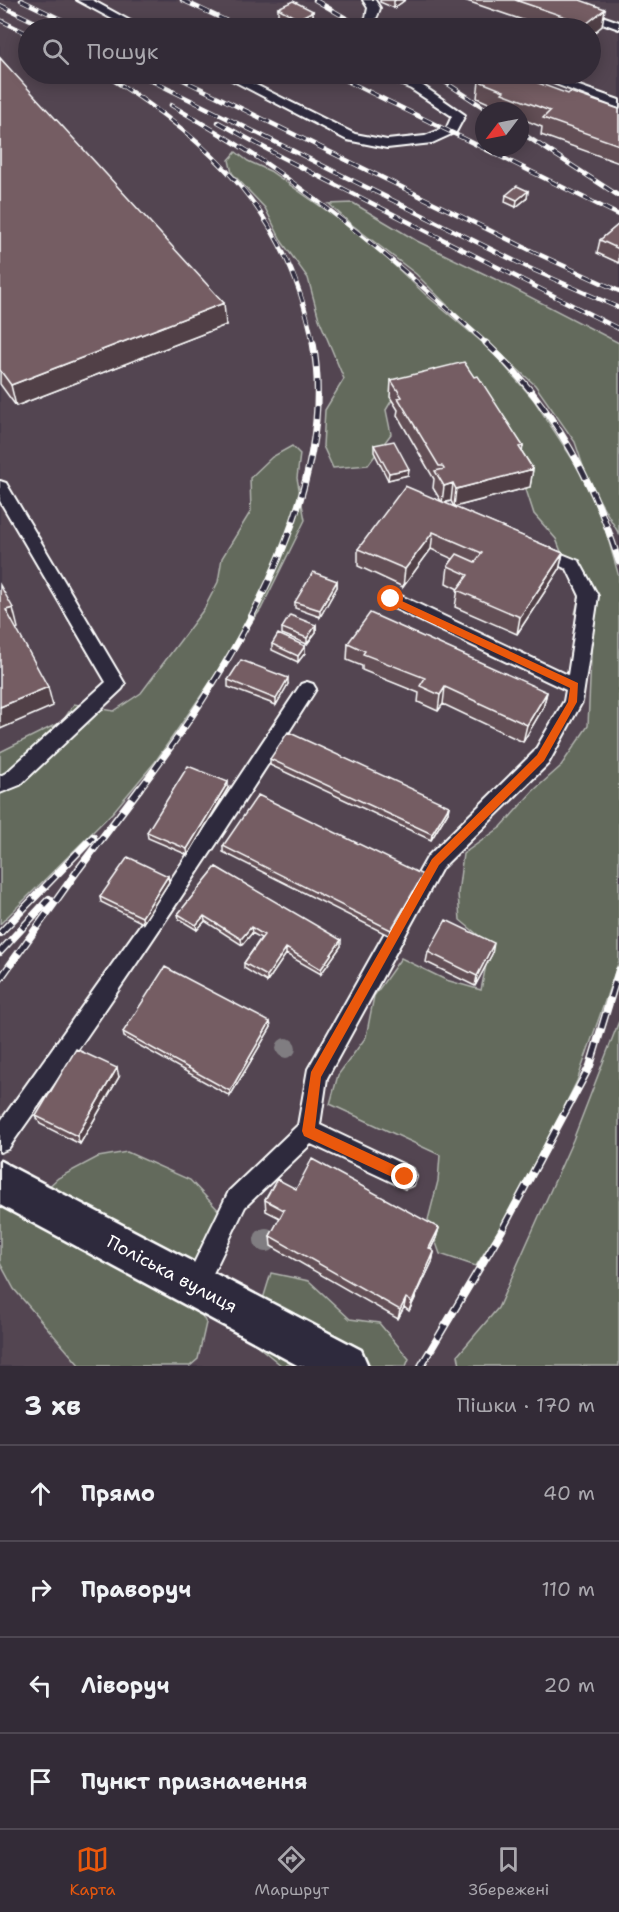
<!DOCTYPE html>
<html lang="uk">
<head>
<meta charset="utf-8">
<style>
  body { margin:0; font-family:"Shantell Sans",sans-serif; background:#3b333f; color:#f1f3f6 }
  .compass { position:absolute; left:475px; top:102px; width:54px; height:54px; border-radius:50%; background:#332b37; box-shadow:0 3px 15px #0003; rotate:238deg }
  .stop { position:absolute; width:18px; height:18px; margin:-14px; border:4px solid #ea580c; border-radius:50%; background:#fff }
  .stop.end { background:#ea580c; border-color:#fff; box-shadow:0 2px 6px #0008 }
  .list { margin:0; padding:0; list-style:none }
  h2 { display:flex; justify-content:space-between; align-items:center; height:78px; margin:0; padding:0 24px; font-size:26px }
  h2 small { font-size:20px; font-weight:400; color:#a9a7ad }
  .list li { display:grid; grid-template-columns:39px 1fr auto; gap:18px; align-items:center; box-sizing:border-box; height:96px; padding:0 24px; border-top:2px solid #4e4752 }
  .list b { display:block; font-size:22px; white-space:nowrap }
  .list em { font-size:20px; font-style:normal; color:#a9a7ad }
  .icon { flex:none; width:33px; height:33px; fill:none; stroke:currentColor; stroke-width:2; stroke-linecap:round; stroke-linejoin:round }
  .map { position:relative; flex:none; width:619px; height:1366px; overflow:hidden }
  .search { position:absolute; background:#332b37; box-shadow:0 3px 15px #0003; left:18px; right:18px; top:18px; height:66px; display:flex; align-items:center; gap:15px; box-sizing:border-box; padding:0 21px; border-radius:33px; color:#a9a7ad; font-size:22px }
  .sheet { height:462px; background:#332b37 }
  nav { display:flex; justify-content:space-around; align-items:center; box-sizing:border-box; height:84px; border-top:2px solid #4e4752; background:#332b37; font-size:16px; color:#a9a7ad }
  nav a { display:grid; justify-items:center; gap:3px }
  nav .on { color:#ea580c }
  .map>svg:first-child { display:block }
  .built { fill:#524451; fill-rule:evenodd }
  .green { fill:#636a5c; stroke:#b1b4ae; stroke-width:1.5 }
  .lines { fill:none; stroke-linecap:round; stroke-linejoin:round }
  .lane-casing { stroke:#fff; stroke-width:4 }
  .street-casing { stroke:#fff; stroke-width:5 }
  .lane { fill:#2f2a3d; fill-rule:evenodd }
  .street { fill:#2f2a3d; fill-rule:evenodd }
  .rail-far2-casing { stroke:#fff; stroke-width:4.5 }
  .rail-far1-casing { stroke:#fff; stroke-width:7 }
  .rail-casing { stroke:#fff; stroke-width:8 }
  .rail-far2 { stroke:#2f2a3d; stroke-width:3; stroke-dasharray:10; stroke-linecap:butt }
  .rail-far1 { stroke:#2f2a3d; stroke-width:4.5; stroke-dasharray:13; stroke-linecap:butt }
  .rail { stroke:#2f2a3d; stroke-width:5; stroke-dasharray:16; stroke-linecap:butt }
  .tree { fill:#807d81 }
  .wall { fill:#645056; stroke:#fff; stroke-width:1.5 }
  .shaded-wall { fill:#514146; stroke:#fff; stroke-width:1.5 }
  .building { fill:#745d64; stroke:#fff; stroke-width:1.5 }
  .route { fill:#ea580c }
  .labels { text-anchor:middle; stroke-width:4.5; stroke-linejoin:round; paint-order:stroke }
  .near-street-label { font-size:18px; fill:#fff; stroke:#2f2a3d }
</style>
</head>
<body>
<div class="map">
<svg width="619" height="1366" viewBox="0 0 619 1366">
  <rect width="100%" height="100%" fill="#443949"/>
  <filter id="ink" filterUnits="userSpaceOnUse"><feTurbulence type="fractalNoise" baseFrequency=".0167" numOctaves="2"/><feDisplacementMap in="SourceGraphic" scale="12" xChannelSelector="R" yChannelSelector="G"/><feConvolveMatrix kernelMatrix="1 2 1 2 8 2 1 2 1" color-interpolation-filters="sRGB"/></filter>
  <g filter="url(#ink)">
    <path class="built" d="M0,0L619,1V1366H0ZM28,28H590V74H28ZM484,111H520V147H484Z"/>
    <path class="green" d="M236,152L248,161L270,171L330,213L378,250L427,296L489,348L534,400L579,469L603,521L619,577V961L577,1081L523,1191L476,1266L440,1254L428,1220L438,1181L440,1155L330,1104L338,1075L366,1037L374,996L401,958L446,980L481,990L490,945L460,920L458,894L463,854L501,827L533,791L560,767L588,726L592,635L575,614L579,597L556,539L534,514L520,471L396,393L386,410L391,434L368,465L333,468L323,446L325,410L344,379L319,319L308,278L282,242L265,208L232,173L229,160Z
      M353,203L417,241L501,282L619,343V534L588,481L575,442L535,385L454,312L416,274L351,224L329,204Z
      M292,446L300,454L297,478L305,520L261,609L155,762L113,812L0,924V752L63,721L74,704L114,711L141,693L204,609L218,582L222,558L251,511L250,478L272,457Z
      M619,1021V1366H460L458,1355L498,1308L573,1140Z
      M127,1152L190,1180L222,1214L192,1297L206,1323L198,1359L190,1366H80L14,1289L0,1263V1186L29,1205L58,1178L98,1157Z
      M271,1273L309,1281L350,1319L379,1323L409,1359L406,1366H335L314,1359L282,1366L253,1342L251,1338Z"/>
    <g class="lines">
      <defs>
        <path id="lane" d="M77,0H92L143,28H129Z
          M363,0H375L380,8C376,24 369,28 353,28L366,18L368,8Z
          M539,0H556L619,22V29Z
          M396,25H416L422,28H390Z
          M220,74H234L355,134L387,140L425,136L447,127L452,116L411,89L384,77L382,74H397L419,83L465,115L456,132L432,143L387,148L347,140Z
          M529,74H545L619,100V108Z
          M0,481L6,483L125,684L122,689L20,785L0,793V776L6,773L106,682L0,501Z
          M540,545L579,561L598,596L582,702L548,764L442,868L327,1078L320,1125L413,1169L416,1177L413,1185L405,1188L311,1144L245,1207L203,1294L195,1298L187,1294L183,1286L229,1191L298,1125L308,1069L428,856L534,752L564,701L566,690L385,604L382,599L385,594L391,592L397,594L568,675L580,596L567,569L534,555L532,551L534,547Z
          M307,682L313,684L316,689L313,694C215,848 114,1000 8,1149L0,1152V1122L150,911L301,684Z"/>
        <path id="street" d="M0,1161L361,1350L368,1366H299L0,1205Z"/>
      </defs>
      <use href="#lane" class="lane-casing"/>
      <use href="#street" class="street-casing"/>
      <use href="#lane" class="lane"/>
      <use href="#street" class="street"/>
      <defs>
        <path id="rail-far2" d="M21,0L79,28
          M182,0L242,28
          M315,0L363,28
          M0,5L47,28
          M0,20L28,34
          M104,74C211,141 289,214 313,344
          M138,74L529,268L619,308
          M171,74L536,253L619,291
          M333,74L619,215
          M433,74L489,111
          M171,105C201,123 232,140 261,160C341,215 415,279 487,344
          M218,122L281,157L619,329
          M520,132L619,196"/>
        <path id="rail-far1" d="M486,343C551,403 593,478 619,562
          M139,790C227,674 341,494 313,343"/>
        <path id="rail" d="M0,933L93,837
          M0,952L49,899
          M0,979L78,870L140,788
          M421,1366L501,1232L590,1066L619,970"/>
      </defs>
      <use href="#rail-far2" class="rail-far2-casing"/>
      <use href="#rail-far1" class="rail-far1-casing"/>
      <use href="#rail" class="rail-casing"/>
      <use href="#rail-far2" class="rail-far2"/>
      <use href="#rail-far1" class="rail-far1"/>
      <use href="#rail" class="rail"/>
    </g>
    <g class="tree">
      <circle cx="286" cy="1048" r="10"/>
      <circle cx="266" cy="1240" r="12"/>
    </g>
    <path class="wall" d="M380,0H405L394,8L380,2Z
      M464,0H580L602,26L591,35V28H546Z
      M278,8L313,11V18L298,25L278,15Z
      M0,58L226,325L16,406L0,384Z
      M479,81H516L568,94L619,109V163L541,135L542,127L520,118V111H502L500,110V108L477,98Z
      M528,191L527,198L516,207L505,202L506,195Z
      M619,224V263L597,253L600,240Z
      M474,377L523,446L522,452L533,469L530,487L454,507L451,501L444,503L563,553L559,570L517,634L455,607L458,589L446,583L448,566L453,559L431,549L403,587L358,566V549L441,501L433,488L434,479L397,415L398,410L390,397L391,380Z
      M374,445L408,475L388,480L374,452Z
      M337,581V587L320,617L295,608V602Z
      M316,625V632L307,644L282,634V628Z
      M348,643L547,692L543,708L523,742L443,704L438,711L418,702L419,693L362,670V666L347,660Z
      M272,644L305,646V653L298,662L272,650Z
      M228,680L288,684L276,705L228,687Z
      M270,759L449,806L448,812L431,840L270,765Z
      M228,788L188,855L148,838L147,832Z
      M223,846L422,880L390,936L223,852Z
      M216,867L341,946L321,974L286,954L267,982L244,968V963L261,938L252,933L242,945L205,921L197,930L179,919L178,914Z
      M168,876L169,882L143,923L101,902L100,897Z
      M428,952L492,954L475,986L426,962Z
      M270,1022L271,1027L230,1096L124,1037L123,1032Z
      M119,1077L80,1144L40,1124L36,1116Z
      M296,1189L439,1228L436,1238L431,1249L434,1252L432,1262L409,1311L404,1307L398,1319L271,1246L270,1236L280,1218L266,1211L265,1200Z"/>
    <path class="shaded-wall" d="M396,0H405L394,8V1Z
      M605,9L602,26L591,35V28H585L586,24Z
      M313,11V18L298,25V19Z
      M528,191L527,198L516,207L517,200Z
      M224,303L226,325L16,406L11,385Z
      M409,469L408,475L388,480L389,473Z
      M533,469L530,487L454,507L456,489Z
      M453,483L451,501L442,503L444,486Z
      M433,532L431,549L403,587L405,569Z
      M563,553L559,570L517,634L520,617Z
      M337,581V587L320,617V610Z
      M13,608L18,628L12,631L6,610Z
      M316,625V632L307,644V638Z
      M305,646V653L298,662V656Z
      M288,678V684L276,705V699Z
      M48,687L53,706L0,729V707Z
      M445,687L443,704L438,711L440,695Z
      M547,692L543,708L523,742L527,725Z
      M228,782V788L188,855L187,849Z
      M449,806L448,812L431,840L432,834Z
      M423,875L422,880L390,936L391,930Z
      M168,876L169,882L143,923L142,917Z
      M204,916L205,921L197,930L196,925Z
      M251,927L252,933L242,945L241,939Z
      M341,940V946L321,974V969Z
      M494,943L492,954L475,986L477,976Z
      M286,948V954L267,982V976Z
      M270,1022L271,1027L230,1096V1091Z
      M117,1068L119,1077L80,1144L77,1136Z
      M439,1228L436,1238L426,1258L429,1248Z
      M434,1252L432,1262L409,1311L412,1302Z
      M406,1298L404,1307L398,1319L400,1310Z"/>
    <path class="building" d="M515,0H580L605,9L586,24Z
      M293,1L313,11L298,19L278,8Z
      M0,58L224,303L11,385L0,370Z
      M489,74H496L516,81L522,77L568,94L570,92L619,109V145L543,118L550,111L502,93L504,91L479,81Z
      M517,186L528,191L517,200L506,195Z
      M619,224V249L600,240Z
      M464,362L474,377L478,376L523,446L519,447L533,469L456,489L453,483L444,486L435,471L444,469L442,466H439L398,398L402,397L391,380Z
      M394,441L409,469L389,473L374,445Z
      M405,486L563,553L520,617L457,590L468,575L448,566L457,554L475,562L482,553L433,532L405,569L358,549Z
      M313,572L337,581L320,610L295,602Z
      M0,585L13,608L6,610L48,687L0,707Z
      M370,613L547,692L527,725L445,687L440,695L420,686L425,678L363,654L365,651L348,643Z
      M290,615L316,625L307,638L282,628Z
      M278,634L305,646L298,656L272,644Z
      M241,660L288,678L276,699L228,680Z
      M288,732L449,806L432,834L270,759Z
      M188,766L228,782L187,849L147,832Z
      M258,795L423,875L391,930L223,846Z
      M128,857L168,876L142,917L100,897Z
      M216,867L341,940L321,969L286,948L267,976L244,963L264,935L251,927L241,939L204,916L196,925L178,914Z
      M446,920L494,943L477,976L428,952Z
      M165,967L270,1022L230,1091L123,1032Z
      M76,1049L117,1068L77,1136L36,1116Z
      M312,1159L439,1228L429,1248L434,1252L412,1302L406,1298L400,1310L270,1236L284,1210L265,1200L277,1179L296,1189Z"/>
  </g>
  <path class="route" d="M391,596L578,683L577,702L544,761L439,865L321,1077L315,1128L409,1172L411,1177L409,1181L405,1183L304,1136L302,1131L311,1072L432,859L537,755L568,702L570,688L387,602L386,599Z"/>
  <g class="labels">
    <g class="near-street-label">
      <text transform="translate(172 1274) rotate(28)" y="6">Поліська вулиця</text>
    </g>
  </g>
</svg>
<svg class="compass" viewBox="-18 -18 36 36"><path d="M0-13l5 13h-10z" fill="#e53935"/><path d="M0 13l5-13h-10z" fill="#a9a7ad"/></svg>
<div class="stop" style="left:391px;top:599px"></div>
<div class="stop end" style="left:405px;top:1177px"></div>
<div class="search"><svg class="icon" aria-label="search" viewBox="0 0 24 24"><circle cx="10" cy="10" r="6"/><path d="M15 15l6 6"/></svg>Пошук</div>
</div>
<section class="sheet">
<h2>3 хв<small>Пішки · 170 m</small></h2>
<ul class="list">
<li><svg class="icon" aria-label="ahead" viewBox="0 0 24 24"><path d="M12 20V5M6 11l6-6 6 6"/></svg><div><b>Прямо</b></div><em>40 m</em></li>
<li><svg class="icon" aria-label="right" viewBox="0 0 24 24"><path d="M7 20v-9h11M14 6l5 5-5 5"/></svg><div><b>Праворуч</b></div><em>110 m</em></li>
<li><svg class="icon" aria-label="left" viewBox="0 0 24 24"><path d="M17 20v-9H6M10 6l-5 5 5 5"/></svg><div><b>Ліворуч</b></div><em>20 m</em></li>
<li><svg class="icon" aria-label="arrive" viewBox="0 0 24 24"><path d="M6 21V4h12l-3 4 3 4H6"/></svg><div><b>Пункт призначення</b></div></li>
</ul>
</section>
<nav>
<a class="on"><svg class="icon" aria-label="map" viewBox="0 0 24 24"><path d="M3 6l6-2 6 2 6-2v14l-6 2-6-2-6 2zM9 4v14M15 6v14"/></svg>Карта</a>
<a><svg class="icon" aria-label="directions" viewBox="0 0 24 24"><path d="M12 3l9 9-9 9-9-9zM9 14v-3h6M13 9l2 2-2 2"/></svg>Маршрут</a>
<a><svg class="icon" aria-label="saved" viewBox="0 0 24 24"><path d="M7 4h10v16l-5-4-5 4z"/></svg>Збережені</a>
</nav>
</body>
</html>
